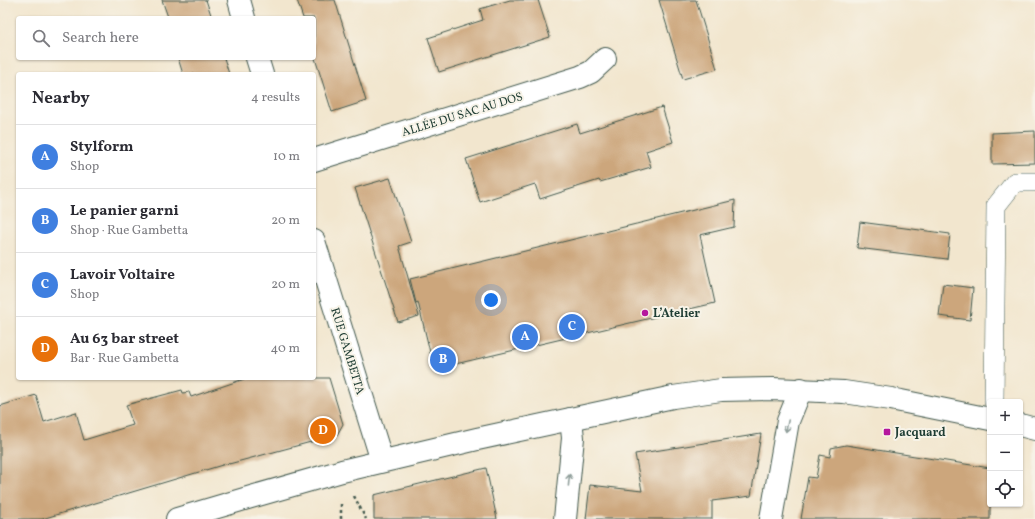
<!DOCTYPE html>
<html lang="en">
<head>
<meta charset="utf-8">
<style>
  body { margin:0; font-family:Vollkorn,serif; background:#f2f2f3; color:#2b2b33 }
  .controls { position:absolute; right:12px; bottom:12px; display:grid; overflow:hidden; border-radius:4px; box-shadow:0 1px 3px #0004 }
  .controls button { width:36px; height:36px; display:grid; place-items:center; padding:0; border:0; border-bottom:1px solid #e1e1e2; background:#fff; color:#2b2b33; font:20px sans-serif }
  .you { position:absolute; left:491px; top:300px; width:14px; height:14px; margin:-10px; border:3px solid #fff; border-radius:50%; background:#1a73e8; box-shadow:0 0 0 6px #1a73e833 }
  .badge { display:grid; place-items:center; width:26px; height:26px; border-radius:50%; background:#b5179e; color:#fff; font-size:13px; font-weight:700 }
  .pin { position:absolute; translate:-50% -50%; border:2px solid #fff; box-shadow:0 1px 4px #0006 }
  .list { margin:0; padding:0; list-style:none }
  h2 { display:flex; justify-content:space-between; align-items:center; height:52px; margin:0; padding:0 16px; font-size:17px }
  h2 small { font-size:13px; font-weight:400; color:#7c7c81 }
  .list li { display:grid; grid-template-columns:26px 1fr auto; gap:12px; align-items:center; box-sizing:border-box; height:64px; padding:0 16px; border-top:1px solid #e1e1e2 }
  .list b { display:block; font-size:15px; white-space:nowrap }
  .list p { margin:0; font-size:13px; white-space:nowrap; color:#7c7c81 }
  .list em { font-size:13px; font-style:normal; color:#7c7c81 }
  .icon { flex:none; width:22px; height:22px; fill:none; stroke:currentColor; stroke-width:2; stroke-linecap:round; stroke-linejoin:round }
  .map { position:relative; flex:none; width:1035px; height:519px; overflow:hidden }
  .search { position:absolute; background:#fff; box-shadow:0 1px 3px #0004; left:16px; top:16px; width:300px; height:44px; display:flex; align-items:center; gap:10px; box-sizing:border-box; padding:0 14px; border-radius:4px; color:#7c7c81; font-size:15px }
  .panel { position:absolute; background:#fff; box-shadow:0 1px 3px #0004; left:16px; top:72px; width:300px; height:308px; border-radius:4px }
  .map>svg:first-child { display:block }
  .building { fill:#cca67b }
  .lines { fill:none; stroke-linecap:round; stroke-linejoin:round }
  .service-casing { stroke:#3f564b; stroke-width:20 }
  .minor-casing { stroke:#3f564b; stroke-width:24 }
  .tertiary-casing { stroke:#3f564b; stroke-width:24 }
  .path { stroke:#3f564b; stroke-width:2.5; stroke-dasharray:3 3; stroke-linecap:butt }
  .service { stroke:#fff; stroke-width:19 }
  .minor { stroke:#fff; stroke-width:22 }
  .tertiary { stroke:#fff; stroke-width:22 }
  .oneway { stroke:#8f9e9a }
  .poi-dot { fill:#b5179e; stroke:#f7f3e8; stroke-width:1.5 }
  .labels { text-anchor:middle; stroke-width:4; stroke-linejoin:round; paint-order:stroke }
  .street-label { font-size:12px; fill:#1f3d34; stroke:#f7f3e8 }
  .poi-label { font-size:12px; font-weight:bold; fill:#1f3d34; stroke:#f7f3e8; text-anchor:start }
</style>
</head>
<body>
<div class="map">
<svg width="1035" height="519" viewBox="0 0 1035 519">
  <rect width="100%" height="100%" fill="#f7f3e8"/>
  <filter id="ink" filterUnits="userSpaceOnUse"><feTurbulence type="fractalNoise" baseFrequency=".025" numOctaves="2"/><feDisplacementMap in="SourceGraphic" scale="8" xChannelSelector="R" yChannelSelector="G"/><feConvolveMatrix kernelMatrix="1 2 1 2 8 2 1 2 1" color-interpolation-filters="sRGB"/></filter>
  <filter id="wash" filterUnits="userSpaceOnUse"><feTurbulence type="fractalNoise" baseFrequency=".012" numOctaves="4" result="noise"/><feDisplacementMap in="SourceGraphic" scale="16" xChannelSelector="R" yChannelSelector="G"/><feGaussianBlur stdDeviation="0.9" result="paint"/><feColorMatrix in="noise" values="0 0 0 0 0 0 0 0 0 0 0 0 0 0 0 0 0 1.4 0 .05"/><feComposite in="paint" operator="in"/></filter>
  <g filter="url(#wash)">
    <rect width="100%" height="100%" fill="#f2e6ce"/>
    <g id="blocks">
      <path class="building" d="M162,0H206L212,18H166L168,17Z
        M297,0H335L366,101L332,112L314,55V18H303Z
        M510,0H538L550,37L439,72L428,38L483,20L480,9Z
        M659,0H696L717,69L683,79Z
        M178,58H224L229,74H183Z
        M662,107L673,142L646,151L651,167L600,182L599,180L540,199L535,184L480,202L466,159L577,124L580,133Z
        M1035,131V163L992,164V133Z
        M390,178L411,242L399,246L419,316L398,322L355,188Z
        M735,200L734,227L700,235L715,303L434,369L418,302L416,303L410,279Z
        M860,222L950,234L947,259L857,248Z
        M943,284L973,288L970,320L939,316Z
        M247,378H329L343,424L337,435L229,464V463L42,519H0V406L36,395L44,422L76,412L84,440L133,425L126,405L182,390L183,393L189,392L191,397Z
        M761,434L751,496L712,501V519H586L590,485L642,491L635,454Z
        M846,445L990,468V519H801L808,477L816,478L820,455L830,457L831,448Z
        M486,468L497,519H374V495Z"/>
    </g>
  </g>
  <g filter="url(#ink)">
    <use href="#blocks" fill-opacity="0" stroke="#3f564b" stroke-width="1"/>
    <g class="lines">
      <defs>
        <path id="service" d="M994,402L996,206L1015,182H1035"/>
        <path id="minor" d="M314,160L580,77L591,72L605,59
          M565,519L573,438L571,419
          M771,519L788,421L801,389"/>
        <path id="tertiary" d="M239,0L244,18
          M257,58L262,74
          M314,241L382,461
          M1020,425L1035,429
          M177,519L251,497L342,471L477,439L673,397L721,390L773,389L844,392L891,399L990,419"/>
      </defs>
      <use href="#service" class="service-casing"/>
      <use href="#minor" class="minor-casing"/>
      <use href="#tertiary" class="tertiary-casing"/>
      <path class="path" d="M354,496L366,519
        M341,519V501"/>
      <use href="#service" class="service"/>
      <use href="#minor" class="minor"/>
      <use href="#tertiary" class="tertiary"/>
    </g>
    <defs><path id="oneway-shaft" d="M-6 0H5M1.5-3L5.5 0L1.5 3" fill="none" stroke-width="1.6" stroke-linecap="round" stroke-linejoin="round"/></defs>
    <g class="oneway">
      <use href="#oneway-shaft" transform="translate(787 426) rotate(102)"/>
      <use href="#oneway-shaft" transform="translate(569 480) rotate(-84)"/>
    </g>
  </g>
  <g class="poi-dot">
    <circle cx="645" cy="313" r="4"/>
    <rect x="883" y="428" width="8" height="8" rx="2"/>
  </g>
  <g class="labels">
    <g class="street-label">
      <text transform="translate(462 114) rotate(-17)" y="4">ALLÉE DU SAC AU DOS</text>
      <text transform="translate(348 351) rotate(73)" y="4">RUE GAMBETTA</text>
    </g>
    <g class="poi-label">
      <text x="653" y="317">L’Atelier</text>
      <text x="895" y="436">Jacquard</text>
    </g>
  </g>
</svg>
<div class="controls">
<button>+</button>
<button>−</button>
<button><svg class="icon" aria-label="locate" viewBox="0 0 24 24"><circle cx="12" cy="12" r="6"/><path d="M12 2v4M12 18v4M2 12h4M18 12h4"/></svg></button>
</div>
<div class="you"></div>
<div class="pin badge" style="left:525px;top:337px;background:#3f7fe0">A</div>
<div class="pin badge" style="left:443px;top:360px;background:#3f7fe0">B</div>
<div class="pin badge" style="left:572px;top:327px;background:#3f7fe0">C</div>
<div class="pin badge" style="left:323px;top:431px;background:#e8710a">D</div>
<div class="search"><svg class="icon" aria-label="search" viewBox="0 0 24 24"><circle cx="10" cy="10" r="6"/><path d="M15 15l6 6"/></svg>Search here</div>
<section class="panel">
<h2>Nearby<small>4 results</small></h2>
<ul class="list">
<li><span class="badge" style="background:#3f7fe0">A</span><div><b>Stylform</b><p>Shop</p></div><em>10 m</em></li>
<li><span class="badge" style="background:#3f7fe0">B</span><div><b>Le panier garni</b><p>Shop · Rue Gambetta</p></div><em>20 m</em></li>
<li><span class="badge" style="background:#3f7fe0">C</span><div><b>Lavoir Voltaire</b><p>Shop</p></div><em>20 m</em></li>
<li><span class="badge" style="background:#e8710a">D</span><div><b>Au 63 bar street</b><p>Bar · Rue Gambetta</p></div><em>40 m</em></li>
</ul>
</section>
</div>
</body>
</html>
